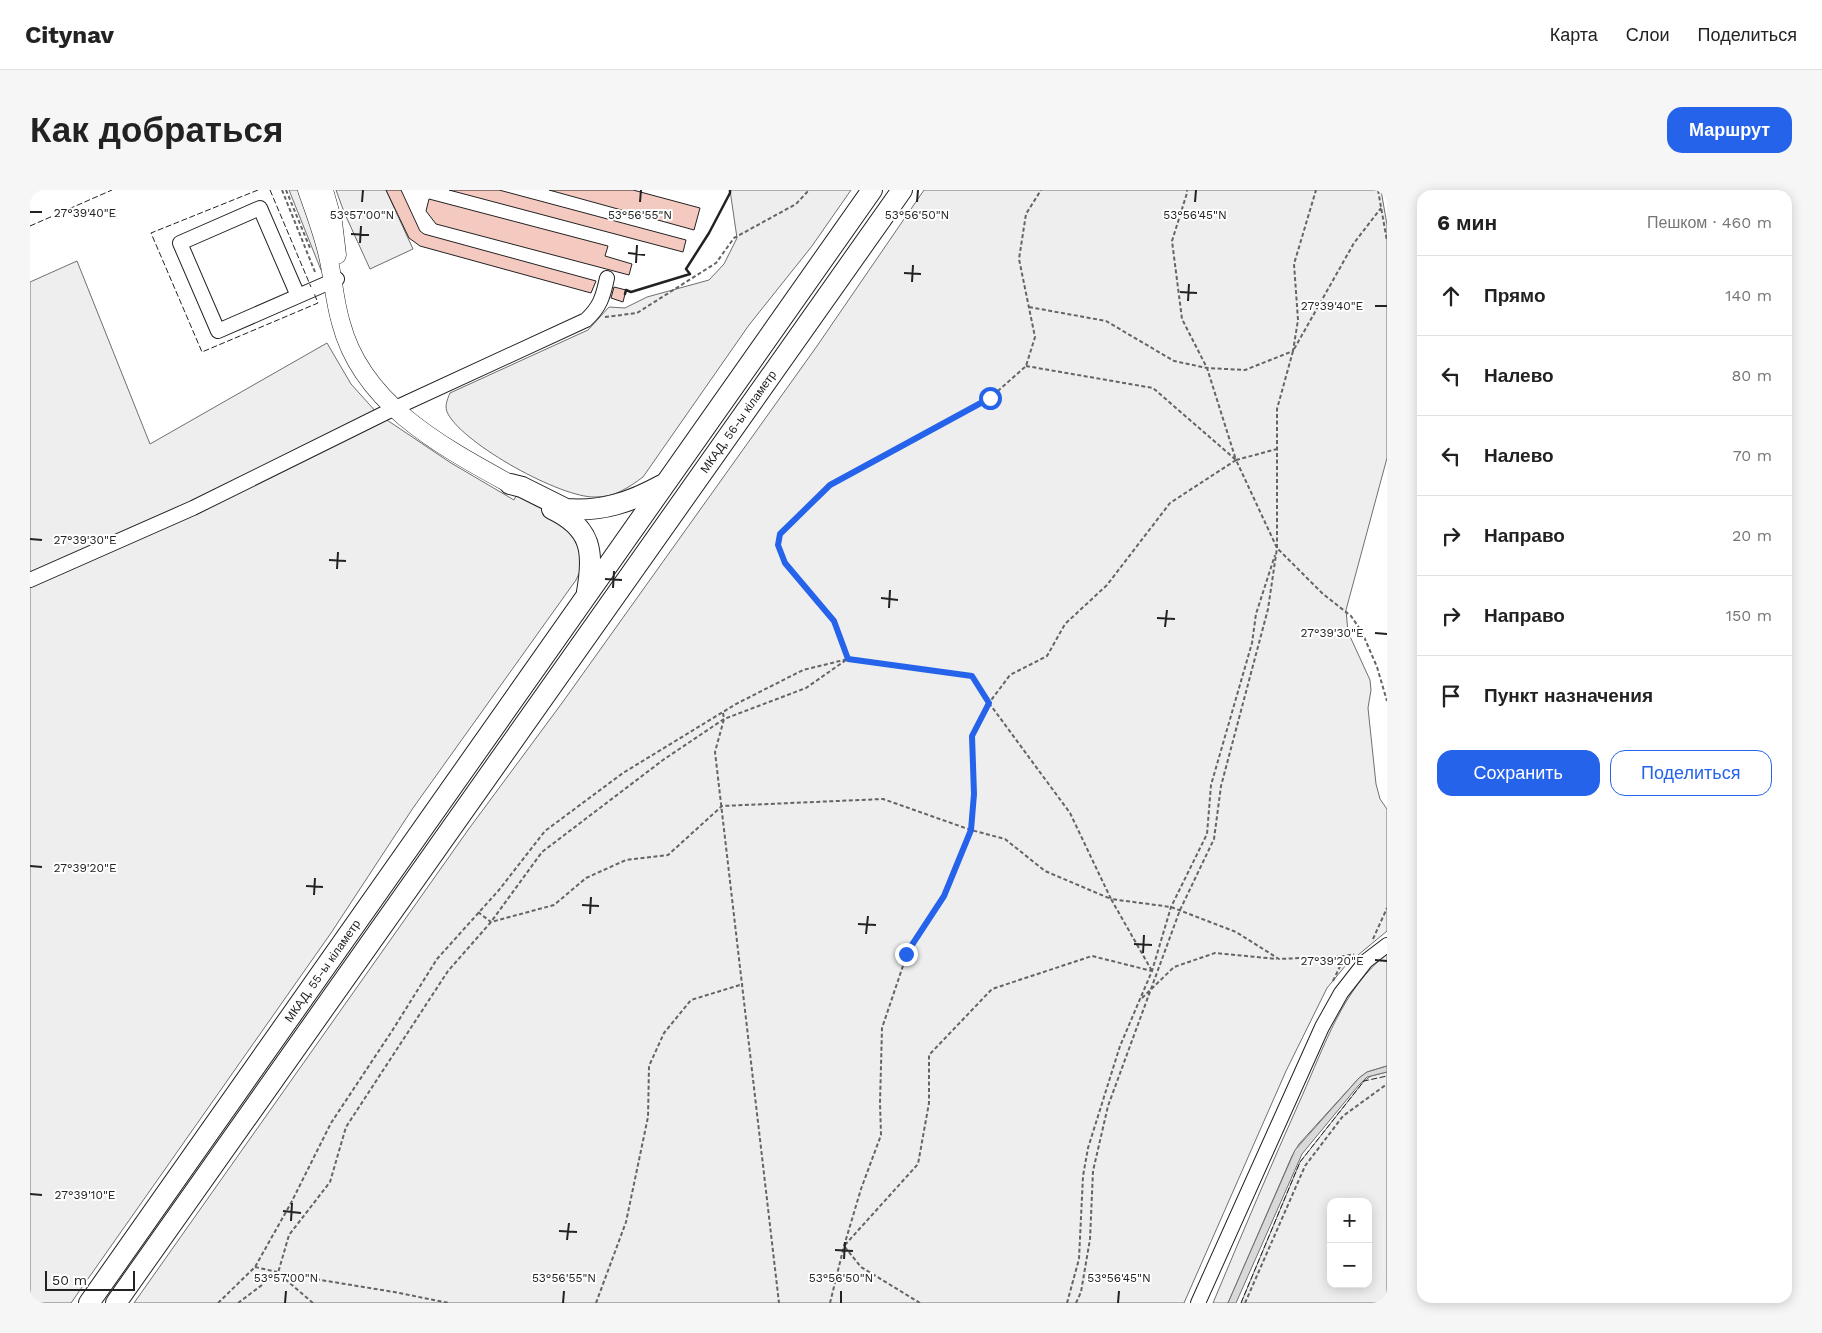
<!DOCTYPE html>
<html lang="ru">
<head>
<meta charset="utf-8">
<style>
  body { margin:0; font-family:"Work Sans",sans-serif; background:#f6f6f6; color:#222 }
  .controls { position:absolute; right:15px; bottom:15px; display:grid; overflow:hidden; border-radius:10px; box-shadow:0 2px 12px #0003 }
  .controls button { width:45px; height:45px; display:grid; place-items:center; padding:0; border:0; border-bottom:1px solid #e0e0e0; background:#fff; color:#222; font:25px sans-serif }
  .scale { position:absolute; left:15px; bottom:12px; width:90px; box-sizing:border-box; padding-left:5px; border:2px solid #222; border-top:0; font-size:14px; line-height:18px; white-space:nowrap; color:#222; -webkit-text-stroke:4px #fff; paint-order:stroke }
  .stop { position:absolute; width:15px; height:15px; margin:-11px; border:4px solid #2563eb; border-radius:50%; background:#fff }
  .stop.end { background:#2563eb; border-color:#fff; box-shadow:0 1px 5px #0008 }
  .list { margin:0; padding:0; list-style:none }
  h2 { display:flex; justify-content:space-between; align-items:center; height:65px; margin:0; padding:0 20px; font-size:21px }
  h2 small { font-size:16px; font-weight:400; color:#767676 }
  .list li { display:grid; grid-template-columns:32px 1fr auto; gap:15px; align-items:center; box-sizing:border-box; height:80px; padding:0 20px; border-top:1px solid #e0e0e0 }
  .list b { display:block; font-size:19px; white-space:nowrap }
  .list em { font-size:16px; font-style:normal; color:#767676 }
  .actions { display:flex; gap:10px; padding:15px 20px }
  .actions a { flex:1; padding:11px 0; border:1px solid #2563eb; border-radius:15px; text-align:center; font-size:18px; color:#2563eb }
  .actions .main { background:#2563eb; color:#fff }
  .icon { flex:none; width:28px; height:28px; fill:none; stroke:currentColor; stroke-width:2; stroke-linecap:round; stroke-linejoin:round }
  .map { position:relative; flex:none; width:1357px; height:1113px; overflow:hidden; border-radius:15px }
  header { display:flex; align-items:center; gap:30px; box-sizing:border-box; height:70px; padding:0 25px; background:#fff; border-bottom:1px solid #e0e0e0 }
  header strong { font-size:24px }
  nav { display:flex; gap:28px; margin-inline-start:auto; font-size:18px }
  .intro { display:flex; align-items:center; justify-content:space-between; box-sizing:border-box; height:120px; padding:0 30px }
  h1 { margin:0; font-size:35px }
  .button { padding:12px 22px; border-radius:15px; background:#2563eb; color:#fff; font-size:18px; font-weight:700 }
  main { display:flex; gap:30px; padding:0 30px }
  aside { flex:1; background:#fff; border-radius:15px; box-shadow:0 2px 12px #0003 }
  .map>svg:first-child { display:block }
  .green { fill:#eee; stroke:#6f6f6f; fill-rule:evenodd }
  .water { fill:#d9d9d9; stroke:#6f6f6f }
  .building { fill:#f3c9c0; stroke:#222 }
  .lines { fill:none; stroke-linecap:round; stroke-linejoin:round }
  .minor-casing { stroke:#222; stroke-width:16 }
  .major-casing { stroke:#222; stroke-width:19 }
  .highway-casing { stroke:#222; stroke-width:22 }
  .path { stroke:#646464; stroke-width:2; stroke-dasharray:4 2.5; stroke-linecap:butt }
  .minor { stroke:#fff; stroke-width:14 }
  .major { stroke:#fff; stroke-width:18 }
  .highway { stroke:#fff; stroke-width:20 }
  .fence { stroke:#222; stroke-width:1; stroke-dasharray:6 2.5; stroke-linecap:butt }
  .wall { stroke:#222; stroke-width:2.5 }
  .route { stroke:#2563eb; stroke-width:6 }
  .ticks { fill:none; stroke:#222; stroke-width:2 }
  .labels { text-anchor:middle; stroke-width:4; stroke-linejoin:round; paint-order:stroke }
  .street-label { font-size:12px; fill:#222; stroke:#fff }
  .ticks-label { font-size:12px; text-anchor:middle; fill:#222; stroke:#fff; stroke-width:4; stroke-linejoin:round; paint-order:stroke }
</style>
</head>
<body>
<header>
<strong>Citynav</strong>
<nav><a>Карта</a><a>Слои</a><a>Поделиться</a></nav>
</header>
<div class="intro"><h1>Как добраться</h1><a class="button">Маршрут</a></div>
<main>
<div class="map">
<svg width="1357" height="1113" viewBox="0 0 1357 1113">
  <rect width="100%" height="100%" fill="#fff"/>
  <path class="green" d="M259,0H273L293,79L291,80Z
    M306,0H356L383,59L340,79L314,22Z
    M700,0H821L782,56L719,135L613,287C598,298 585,307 565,307C531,308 435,255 418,224C414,217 417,210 420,203L558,140L579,117L595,118L617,107L679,90L694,74L707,48Z
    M894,0H1351L1357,35V268L1316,420L1318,442L1340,490L1341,500L1338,518L1346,594L1350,609L1357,619V741L1316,775L1297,798L1256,881L1154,1113H104L438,640L532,513L787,156Z
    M47,71L120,254L297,153L321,194L348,224L421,273L484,310L486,306L542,334L554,373L546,390L383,618L301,743L41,1113H0V92Z
    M1357,764V876L1337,882L1329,888L1269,954L1262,966L1198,1113H1183C1212,1044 1241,975 1272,906C1294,857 1313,798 1357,764Z
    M1357,882V1113H1211L1270,972L1334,891L1341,886ZM1301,1012H1338V1094H1301Z"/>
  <path class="water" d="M1357,876V882L1337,887L1328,896L1272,964L1206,1113H1198L1265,960L1329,888L1337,882Z"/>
  <path class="building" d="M356,0H371L390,41L394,44L566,91L561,103L390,56L379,48Z
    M419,0H469L656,50L653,62Z
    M519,0H603L670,18L664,40Z
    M399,9L578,56L575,66L602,74L599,85L406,34L396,21Z
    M584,97L596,100L593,112L581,108Z"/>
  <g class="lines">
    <defs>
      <path id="minor" d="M268,106L230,18L150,53L188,141L307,89
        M0,390L163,318L363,219L556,130C570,117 573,107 577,88
        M1168,1113L1292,837L1311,803L1336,771L1357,755"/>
      <path id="major" d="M277,0C284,20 292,41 297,62C303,85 304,110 311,133C332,214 411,256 480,294
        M294,0L303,32L307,65"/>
      <g id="highway">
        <path d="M480,294L492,297L536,319C572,322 601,312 632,295"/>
        <path d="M522,319C562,338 564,362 557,402"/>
        <path id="s1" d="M59,1113L842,0"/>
        <path id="s2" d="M86,1113L872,0"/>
      </g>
    </defs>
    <use href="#minor" class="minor-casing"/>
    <use href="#major" class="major-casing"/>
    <use href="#highway" class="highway-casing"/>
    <path class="path" d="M252,0L285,82
      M256,0L280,58
      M1348,0L1357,51
      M999,117L1076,131L1144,171L1177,178L1215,180L1263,161L1268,130L1264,74L1286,0
      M575,127L607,123L686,73L704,48L766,14L779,0
      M996,176L1123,198L1206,270L1247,358L1293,404L1321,426L1332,442L1347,477L1357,511
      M1206,270L1247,259
      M818,469L804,431L755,373L748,355L750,344L799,295L960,208L996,176L1005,147L989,69L996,24L1011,0
      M693,523L694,529L685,562L749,1113
      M448,722L461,732L524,715L556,688L596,670L638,665L692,616L853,609L941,640L975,649L1015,681L1081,709L1122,781
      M1343,749L1357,718
      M1303,791L1315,766
      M1112,808L1144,777L1185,763L1247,769
      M225,1077L247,1082
      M188,1113L225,1077L261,1013L301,933L362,841L407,769L469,700L515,641L593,583L706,514L773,480L818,469L942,486L959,513L1040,623L1081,709L1141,717L1206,742L1249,769L1315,766L1324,764
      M208,1113L248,1083L259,1045L300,992L316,937L418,781L461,732L512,662L633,570L694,529L776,498L816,470
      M283,1113L248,1083L364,1102L419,1113
      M566,1113L596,1032L618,927L619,876L634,843L661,810L713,794
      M800,1113L814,1056L831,999L851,945L850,913L852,838L877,764L914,706L941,640L944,604L941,546L959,513L980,485L1017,466L1035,434L1077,395L1140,313L1206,270L1177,178L1152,129L1142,51L1157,3V0
      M890,1113L831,1077L814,1056L888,974L899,913V865L962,799L1062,766L1122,781
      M1037,1113L1049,1069L1053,986L1058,958L1090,856L1122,781L1141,717L1177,644L1181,595L1222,453L1226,424L1245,365
      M1046,1113L1051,1102L1060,1049L1063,981L1078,916L1150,720L1184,649L1191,596L1238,419L1247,358V219L1263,161L1324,53L1351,18
      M1215,1113L1275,976L1313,926L1357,894"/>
    <use href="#minor" class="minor"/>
    <use href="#major" class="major"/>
    <use href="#highway" class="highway"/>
    <path class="fence" d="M228,0L121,43L172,162L288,113L284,103
      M240,0L281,97
      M0,36L82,0
      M1211,1113L1270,972L1334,891L1357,886"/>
    <path class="wall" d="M595,104L596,100L601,102L660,84L656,79L679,43L700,3V0"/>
  </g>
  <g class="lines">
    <path class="route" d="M876,764L914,706L941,640L944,604L942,546L959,513L942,486L818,469L804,431L755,373L748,355L750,344L800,295L960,208"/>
  </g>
  <path class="ticks" d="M332,12L333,0M610,12L611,0M887,12L888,0M1165,12L1166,0M0,22H12M321,44L339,45M330,53L331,36M598,63L615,65M606,73L607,55M874,83L891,84M882,92L883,75M1150,102L1167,103M1158,111L1159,94M1345,116H1357M0,349L12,350M299,370L316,371M307,379L308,362M575,389L592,390M583,398L584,381M851,408L868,410M859,418L860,400M1127,428L1145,429M1135,437L1137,420M1345,443L1357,444M0,676L12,677M276,696L293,697M284,705L285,688M552,715L569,716M560,724L561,707M828,734L846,735M836,744L838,726M1104,754L1122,755M1113,763L1114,745M1345,770L1357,771M0,1004L12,1005M253,1021L271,1023M261,1031L262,1013M529,1041L547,1042M537,1050L539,1033M805,1060L823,1061M814,1069L815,1052M255,1113L256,1101M533,1113L534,1101M811,1113V1101M1088,1113L1089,1101"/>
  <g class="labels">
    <g class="street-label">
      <text dy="4" stroke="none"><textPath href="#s2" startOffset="1079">МКАД, 56-ы кіламетр</textPath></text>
      <text dy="4" stroke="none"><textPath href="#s1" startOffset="406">МКАД, 55-ы кіламетр</textPath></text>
    </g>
  </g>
  <g class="ticks-label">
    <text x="55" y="27">27°39'40"E</text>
    <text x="332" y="29">53°57'00"N</text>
    <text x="610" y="29">53°56'55"N</text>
    <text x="887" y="29">53°56'50"N</text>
    <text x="1165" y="29">53°56'45"N</text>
    <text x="1302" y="120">27°39'40"E</text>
    <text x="55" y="354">27°39'30"E</text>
    <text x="1302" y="447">27°39'30"E</text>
    <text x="55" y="682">27°39'20"E</text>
    <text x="1302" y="775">27°39'20"E</text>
    <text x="55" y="1009">27°39'10"E</text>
    <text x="256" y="1092">53°57'00"N</text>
    <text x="534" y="1092">53°56'55"N</text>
    <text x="811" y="1092">53°56'50"N</text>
    <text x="1089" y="1092">53°56'45"N</text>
  </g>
</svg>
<div class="controls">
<button>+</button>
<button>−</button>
</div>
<div class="scale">50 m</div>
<div class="stop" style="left:960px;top:208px"></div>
<div class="stop end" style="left:876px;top:764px"></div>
</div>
<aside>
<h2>6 мин<small>Пешком · 460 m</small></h2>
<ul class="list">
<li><svg class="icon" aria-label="ahead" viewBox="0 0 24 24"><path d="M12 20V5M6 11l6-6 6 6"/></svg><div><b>Прямо</b></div><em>140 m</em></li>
<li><svg class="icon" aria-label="left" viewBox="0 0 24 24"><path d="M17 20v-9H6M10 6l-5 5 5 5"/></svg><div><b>Налево</b></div><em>80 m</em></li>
<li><svg class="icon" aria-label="left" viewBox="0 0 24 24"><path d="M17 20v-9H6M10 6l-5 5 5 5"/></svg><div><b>Налево</b></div><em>70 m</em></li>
<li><svg class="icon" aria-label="right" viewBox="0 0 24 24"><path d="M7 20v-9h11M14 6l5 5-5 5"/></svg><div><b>Направо</b></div><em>20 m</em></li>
<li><svg class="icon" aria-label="right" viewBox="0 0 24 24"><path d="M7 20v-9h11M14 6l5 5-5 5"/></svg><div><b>Направо</b></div><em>150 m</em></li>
<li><svg class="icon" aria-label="arrive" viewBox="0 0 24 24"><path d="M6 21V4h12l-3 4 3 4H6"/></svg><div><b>Пункт назначения</b></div></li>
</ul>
<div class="actions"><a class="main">Сохранить</a><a>Поделиться</a></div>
</aside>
</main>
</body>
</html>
